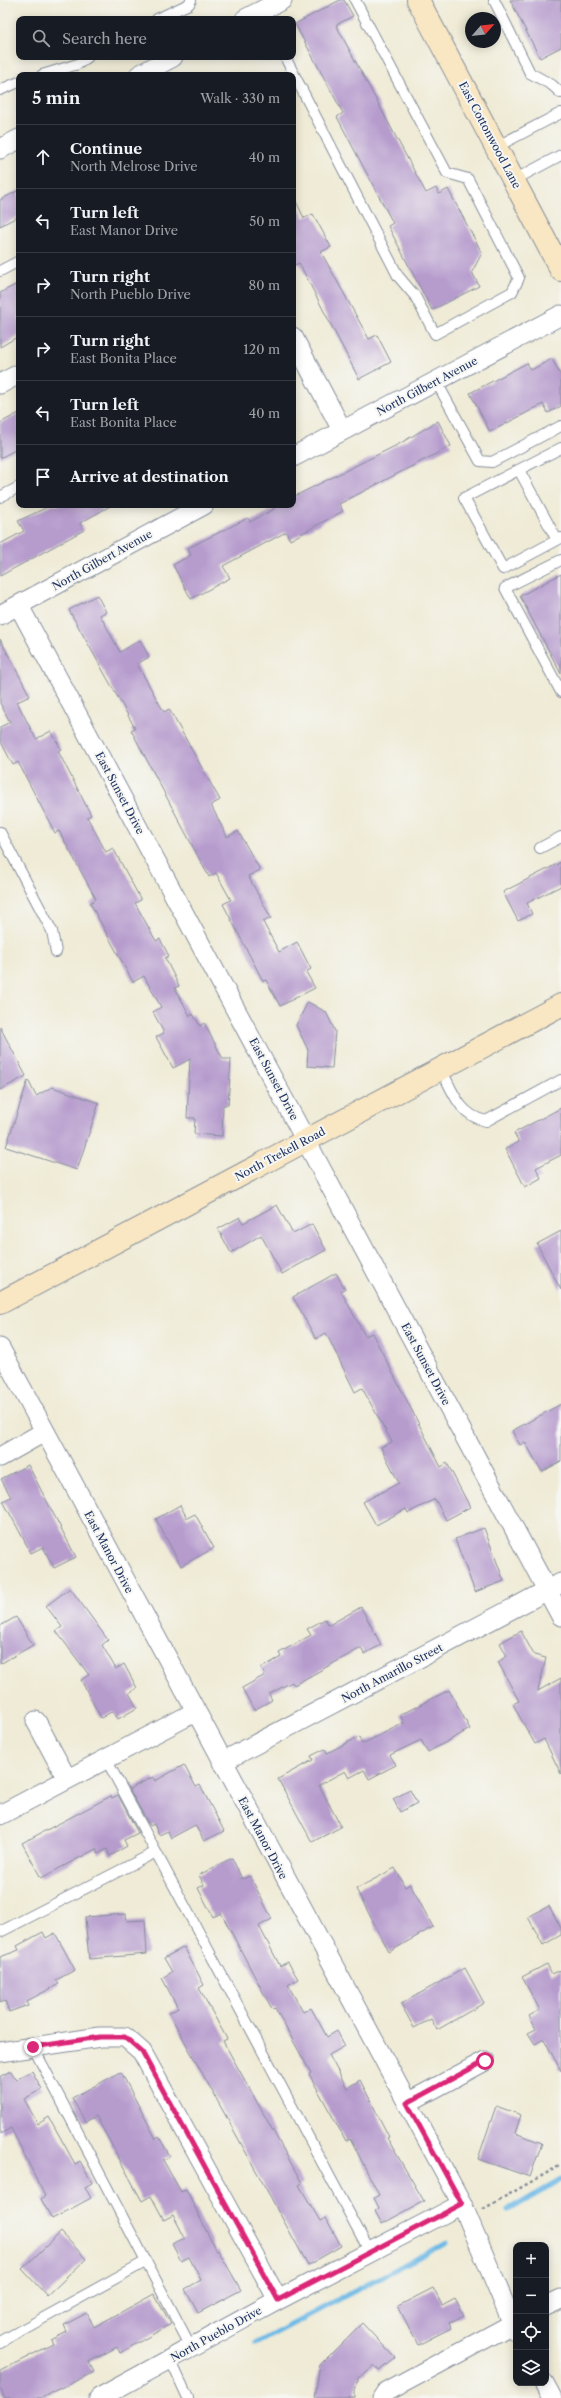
<!DOCTYPE html>
<html lang="en">
<head>
<meta charset="utf-8">
<style>
  body { margin:0; font-family:"Libre Caslon Text",serif; background:#20242c; color:#f1f3f6 }
  .controls { position:absolute; right:12px; bottom:12px; display:grid; overflow:hidden; border-radius:8px; box-shadow:0 2px 10px #0003 }
  .controls button { width:36px; height:36px; display:grid; place-items:center; padding:0; border:0; border-bottom:1px solid #363941; background:#171b24; color:#f1f3f6; font:20px sans-serif }
  .compass { position:absolute; left:465px; top:12px; width:36px; height:36px; border-radius:50%; background:#171b24; box-shadow:0 2px 10px #0003; rotate:62deg }
  .stop { position:absolute; width:12px; height:12px; margin:-9px; border:3px solid #db2777; border-radius:50%; background:#fff }
  .stop.end { background:#db2777; border-color:#fff; box-shadow:0 1px 4px #0008 }
  .list { margin:0; padding:0; list-style:none }
  h2 { display:flex; justify-content:space-between; align-items:center; height:52px; margin:0; padding:0 16px; font-size:17px }
  h2 small { font-size:13px; font-weight:400; color:#9ea1a6 }
  .list li { display:grid; grid-template-columns:26px 1fr auto; gap:12px; align-items:center; box-sizing:border-box; height:64px; padding:0 16px; border-top:1px solid #363941 }
  .list b { display:block; font-size:15px; white-space:nowrap }
  .list p { margin:0; font-size:13px; white-space:nowrap; color:#9ea1a6 }
  .list em { font-size:13px; font-style:normal; color:#9ea1a6 }
  .icon { flex:none; width:22px; height:22px; fill:none; stroke:currentColor; stroke-width:2; stroke-linecap:round; stroke-linejoin:round }
  .map { position:relative; flex:none; width:561px; height:2398px; overflow:hidden }
  .search { position:absolute; background:#171b24; box-shadow:0 2px 10px #0003; left:16px; top:16px; width:280px; height:44px; display:flex; align-items:center; gap:10px; box-sizing:border-box; padding:0 14px; border-radius:8px; color:#9ea1a6; font-size:15px }
  .panel { position:absolute; background:#171b24; box-shadow:0 2px 10px #0003; left:16px; top:72px; width:280px; height:436px; border-radius:8px }
  .map>svg:first-child { display:block }
  .lines { fill:none; stroke-linecap:round; stroke-linejoin:round }
  .stream { stroke:#6db9e6; stroke-width:5 }
  .building { fill:#b69bcd }
  .lane-casing { stroke:#858d9a; stroke-width:12 }
  .street-casing { stroke:#858d9a; stroke-width:21 }
  .secondary-casing { stroke:#858d9a; stroke-width:24 }
  .path { stroke:#858d9a; stroke-width:2.5; stroke-dasharray:3 3; stroke-linecap:butt }
  .lane { stroke:#fff; stroke-width:10 }
  .street { stroke:#fff; stroke-width:19 }
  .secondary { stroke:#f9e7c3; stroke-width:22 }
  .route { stroke:#db2777; stroke-width:5 }
  .labels { text-anchor:middle; stroke-width:4; stroke-linejoin:round; paint-order:stroke }
  .street-label { font-size:11px; fill:#1b2f5e; stroke:#f6f6f2 }
</style>
</head>
<body>
<div class="map">
<svg width="561" height="2398" viewBox="0 0 561 2398">
  <rect width="100%" height="100%" fill="#f6f6f2"/>
  <filter id="ink" filterUnits="userSpaceOnUse"><feTurbulence type="fractalNoise" baseFrequency=".025" numOctaves="2"/><feDisplacementMap in="SourceGraphic" scale="8" xChannelSelector="R" yChannelSelector="G"/><feConvolveMatrix kernelMatrix="1 2 1 2 8 2 1 2 1" color-interpolation-filters="sRGB"/></filter>
  <filter id="wash" filterUnits="userSpaceOnUse"><feTurbulence type="fractalNoise" baseFrequency=".012" numOctaves="4" result="noise"/><feDisplacementMap in="SourceGraphic" scale="16" xChannelSelector="R" yChannelSelector="G"/><feGaussianBlur stdDeviation="0.9" result="paint"/><feColorMatrix in="noise" values="0 0 0 0 0 0 0 0 0 0 0 0 0 0 0 0 0 1.4 0 .05"/><feComposite in="paint" operator="in"/></filter>
  <g filter="url(#wash)">
    <rect width="100%" height="100%" fill="#efebd6"/>
    <g class="lines">
      <path class="stream" d="M509,2210L561,2180
        M255,2344L447,2242"/>
    </g>
    <g id="blocks">
      <path class="building" d="M340,0H344L353,16L336,25L426,193L436,188L439,194L448,189L482,253L472,272L479,286L432,310L388,226L393,223L337,117L343,113L295,24Z
        M510,0H561V47L540,58Z
        M19,190V216L0,226V200Z
        M293,195L304,218L313,214L331,247L321,252L369,339L377,335L391,362L359,379L299,263L293,266Z
        M19,283V336L0,347V293Z
        M552,359L561,376V406L548,413L543,404L490,432L470,393L527,363L531,370Z
        M19,413V448L0,458V423Z
        M438,421L451,446L339,504L343,511L290,540L286,532L223,566L230,578L191,599L173,565L191,555L188,548L248,518L250,522L274,509L272,505H293V497L399,444Z
        M52,505H112L80,523L84,530L0,576V544L24,531L18,521Z
        M561,574V674L520,596Z
        M97,595L106,612L100,615L120,652L140,640L149,657L137,664L164,712L169,709L220,800L211,805L227,837L238,831L260,870L248,876L271,918L263,922L279,952L297,942L311,969L306,972L315,988L280,1006L266,980L263,981L223,904L231,900L216,873L209,877L131,730L135,728L69,610Z
        M0,639L30,696L17,702L36,739L51,731L61,749L58,751L91,815L87,817L106,852L113,848L141,900L135,903L156,941L160,939L169,956L165,958L179,986L175,988L190,1016L193,1014L200,1026L204,1023L223,1059H231L228,1105H223L222,1136L194,1134L195,1118H187L190,1059L173,1068L156,1037L164,1033L153,1012L161,1007L144,976L133,982L90,903L96,899L59,831L55,833L18,762L13,765L0,740V727L10,722L0,703Z
        M561,862V886L527,903L532,914L518,921L503,892Z
        M308,1002L326,1012L335,1031L332,1068L307,1066L308,1050L296,1025Z
        M0,1027L26,1076L0,1090Z
        M28,1080L36,1096L52,1087L99,1103L77,1170L6,1147Z
        M561,1108V1155L536,1168L541,1178L525,1187L505,1149L519,1142L514,1133Z
        M277,1205L293,1234L312,1224L326,1250L282,1274L261,1235L231,1253L218,1229L240,1217L243,1223Z
        M561,1231V1290L537,1244Z
        M336,1273L345,1289L341,1291L365,1336L372,1333L441,1467L447,1463L470,1507L446,1520L435,1499L408,1513L406,1509L376,1525L363,1502L399,1483L381,1447L392,1442L362,1388L355,1392L326,1333L316,1339L293,1297Z
        M561,1404V1461L542,1472L525,1442L520,1445L512,1431Z
        M28,1465L76,1557L54,1568L43,1547L31,1553L3,1501L11,1497L1,1479Z
        M180,1505L187,1518L195,1514L214,1548L181,1566L156,1519Z
        M484,1528L504,1581L475,1592L455,1539Z
        M70,1588L108,1640L102,1645L116,1669L124,1664L137,1688L129,1693L137,1708L118,1719L113,1711L101,1718L81,1680L89,1675L56,1631L62,1627L46,1606Z
        M361,1607L381,1645L364,1654L361,1648L294,1685L292,1682L269,1694L272,1700L254,1710L242,1688L265,1675L261,1668L281,1657L279,1653L311,1635L307,1629L325,1619L329,1625Z
        M16,1617L33,1645L0,1664V1626Z
        M521,1631L534,1655L546,1658L538,1691L561,1678V1774L544,1739L535,1744L523,1723L513,1704L519,1701L498,1662L507,1656L500,1643Z
        M449,1690L470,1729L428,1752L421,1740L390,1755L396,1765L369,1779L364,1770L349,1778L345,1771L319,1785L341,1827L312,1842L278,1779L313,1760L311,1756L325,1749L327,1753L359,1737L362,1744L404,1723L400,1715Z
        M184,1765L196,1787L200,1785L224,1831L204,1841L195,1825L171,1838L168,1831L159,1835L154,1824L150,1826L129,1789L153,1777L155,1781Z
        M410,1790L417,1803L400,1812L393,1799Z
        M118,1795L138,1833L124,1840L127,1846L110,1856L107,1849L98,1854L96,1849L41,1878L22,1843L111,1796L112,1798Z
        M232,1858L242,1879L250,1876L272,1919L259,1926L280,1966L288,1962L298,1979L288,1985L303,2012L311,2008L327,2037L337,2031L345,2046L329,2055L347,2088L360,2080L389,2137L387,2138L424,2201L382,2224L375,2211L379,2208L374,2198L379,2195L350,2138L346,2141L309,2074L311,2073L275,2008L272,2009L221,1913L213,1917L198,1888L204,1885L199,1875Z
        M395,1868L405,1887L410,1884L433,1927L389,1952L356,1889Z
        M549,1906L561,1928V1935L543,1945L528,1917Z
        M126,1914L127,1921L145,1920L147,1954L89,1959L85,1917Z
        M43,1932L46,1938L55,1933L75,1970L56,1980L59,1984L27,2001L28,2005L9,2012L5,2000L0,2002V1957L19,1950L17,1946Z
        M184,1947L204,1985L199,1988L227,2039L223,2041L302,2183L299,2185L320,2221L326,2218L341,2246L308,2265L169,2013L178,2008L162,1978L172,1972L164,1958Z
        M547,1964L552,1974L561,1970V2071L544,2039L535,2044L528,2033L536,2029L529,2016L540,2010L522,1977Z
        M465,1968L484,2003L437,2030L431,2019L414,2028L401,2004Z
        M11,2071L16,2080L32,2071L42,2089L24,2099L38,2124L49,2117L75,2164L80,2161L92,2183L85,2187L91,2198L52,2219L41,2199L45,2196L11,2128L0,2134V2077Z
        M121,2072L156,2139L159,2137L170,2156L163,2160L181,2192L186,2189L216,2251L218,2250L241,2290L198,2313L185,2289L201,2280L189,2257L181,2261L172,2244L185,2238L173,2215L164,2220L151,2196L142,2201L96,2116L85,2122L72,2098Z
        M496,2106L521,2115L515,2133L542,2143L530,2177L478,2159Z
        M61,2232L86,2259L47,2296L22,2269Z
        M433,2288L442,2305L455,2298L464,2315L449,2323L451,2328L418,2345L398,2306Z
        M154,2294L171,2324L120,2353L117,2347L89,2362L94,2372L41,2398H5L0,2388V2371L53,2344L51,2340L67,2332L64,2325L87,2313L94,2327Z
        M362,2323L395,2358L379,2371L374,2365L359,2378L355,2390V2398H315L320,2365Z"/>
    </g>
  </g>
  <g filter="url(#ink)">
    <use href="#blocks" fill-opacity="0" stroke="#858d9a" stroke-width="1"/>
    <g class="lines">
      <defs>
        <path id="lane" d="M494,0L530,73L552,85L561,93
          M157,19L189,4L191,0
          M285,57L398,276L415,296L435,334L512,292L519,278L468,179L447,173L355,0
          M42,75L78,64L88,57
          M0,90L19,82
          M496,147L561,113
          M514,180L561,155
          M0,271L19,261
          M436,381L480,461L492,462L561,426
          M561,448L464,498L503,569L561,538
          M519,470L557,540
          M0,497L19,487
          M561,560L505,588L561,692
          M0,832L52,931L56,952
          M540,848L561,837
          M441,1069C453,1092 459,1115 486,1121L561,1080
          M106,1759L370,2252
          M0,1932L156,1852
          M33,2047L191,2347
          M0,2342L145,2262
          M170,2359L188,2398"/>
        <path id="street" d="M245,19L282,0
          M139,75L173,57
          M0,149L19,139
          M293,337L342,430
          M0,384L19,374
          M293,457L561,315
          M19,606L561,1616
          M0,615L204,505
          M0,1348L462,2204L516,2331
          M0,1457L44,1432
          M36,1721L67,1779
          M222,1762L561,1583
          M0,1815L195,1712
          M0,2052L100,2037H125L142,2052L278,2300
          M407,2103L485,2061
          M546,2306L561,2299
          M544,2383L552,2398
          M99,2398L278,2300L462,2204
          M382,2398L386,2392L516,2322"/>
        <path id="secondary" d="M418,0L561,270
          M0,1303L561,1005"/>
      </defs>
      <use href="#lane" class="lane-casing"/>
      <use href="#street" class="street-casing"/>
      <use href="#secondary" class="secondary-casing"/>
      <path class="path" d="M483,2209L561,2165"/>
      <use href="#lane" class="lane"/>
      <use href="#street" class="street"/>
      <use href="#secondary" class="secondary"/>
    </g>
  </g>
  <g class="lines" filter="url(#ink)">
    <path class="route" d="M33,2047L100,2037H125L142,2052L278,2300L462,2204L407,2103L485,2061"/>
  </g>
  <g class="labels">
    <g class="street-label">
      <text transform="translate(490 135) rotate(62)" y="4">East Cottonwood Lane</text>
      <text transform="translate(427 386) rotate(-28)" y="4">North Gilbert Avenue</text>
      <text transform="translate(102 560) rotate(-29)" y="4">North Gilbert Avenue</text>
      <text transform="translate(120 793) rotate(62)" y="4">East Sunset Drive</text>
      <text transform="translate(274 1079) rotate(62)" y="4">East Sunset Drive</text>
      <text transform="translate(280 1154) rotate(-28)" y="4">North Trekell Road</text>
      <text transform="translate(426 1364) rotate(62)" y="4">East Sunset Drive</text>
      <text transform="translate(109 1552) rotate(62)" y="4">East Manor Drive</text>
      <text transform="translate(392 1673) rotate(-28)" y="4">North Amarillo Street</text>
      <text transform="translate(263 1838) rotate(62)" y="4">East Manor Drive</text>
      <text transform="translate(216 2334) rotate(-29)" y="4">North Pueblo Drive</text>
    </g>
  </g>
</svg>
<div class="controls">
<button>+</button>
<button>−</button>
<button><svg class="icon" aria-label="locate" viewBox="0 0 24 24"><circle cx="12" cy="12" r="6"/><path d="M12 2v4M12 18v4M2 12h4M18 12h4"/></svg></button>
<button><svg class="icon" aria-label="layers" viewBox="0 0 24 24"><path d="M12 4l9 5-9 5-9-5zM3 14l9 5 9-5"/></svg></button>
</div>
<svg class="compass" viewBox="-18 -18 36 36"><path d="M0-13l5 13h-10z" fill="#e53935"/><path d="M0 13l5-13h-10z" fill="#9ea1a6"/></svg>
<div class="stop" style="left:485px;top:2061px"></div>
<div class="stop end" style="left:33px;top:2047px"></div>
<div class="search"><svg class="icon" aria-label="search" viewBox="0 0 24 24"><circle cx="10" cy="10" r="6"/><path d="M15 15l6 6"/></svg>Search here</div>
<section class="panel">
<h2>5 min<small>Walk · 330 m</small></h2>
<ul class="list">
<li><svg class="icon" aria-label="ahead" viewBox="0 0 24 24"><path d="M12 20V5M6 11l6-6 6 6"/></svg><div><b>Continue</b><p>North Melrose Drive</p></div><em>40 m</em></li>
<li><svg class="icon" aria-label="left" viewBox="0 0 24 24"><path d="M17 20v-9H6M10 6l-5 5 5 5"/></svg><div><b>Turn left</b><p>East Manor Drive</p></div><em>50 m</em></li>
<li><svg class="icon" aria-label="right" viewBox="0 0 24 24"><path d="M7 20v-9h11M14 6l5 5-5 5"/></svg><div><b>Turn right</b><p>North Pueblo Drive</p></div><em>80 m</em></li>
<li><svg class="icon" aria-label="right" viewBox="0 0 24 24"><path d="M7 20v-9h11M14 6l5 5-5 5"/></svg><div><b>Turn right</b><p>East Bonita Place</p></div><em>120 m</em></li>
<li><svg class="icon" aria-label="left" viewBox="0 0 24 24"><path d="M17 20v-9H6M10 6l-5 5 5 5"/></svg><div><b>Turn left</b><p>East Bonita Place</p></div><em>40 m</em></li>
<li><svg class="icon" aria-label="arrive" viewBox="0 0 24 24"><path d="M6 21V4h12l-3 4 3 4H6"/></svg><div><b>Arrive at destination</b></div></li>
</ul>
</section>
</div>
</body>
</html>
